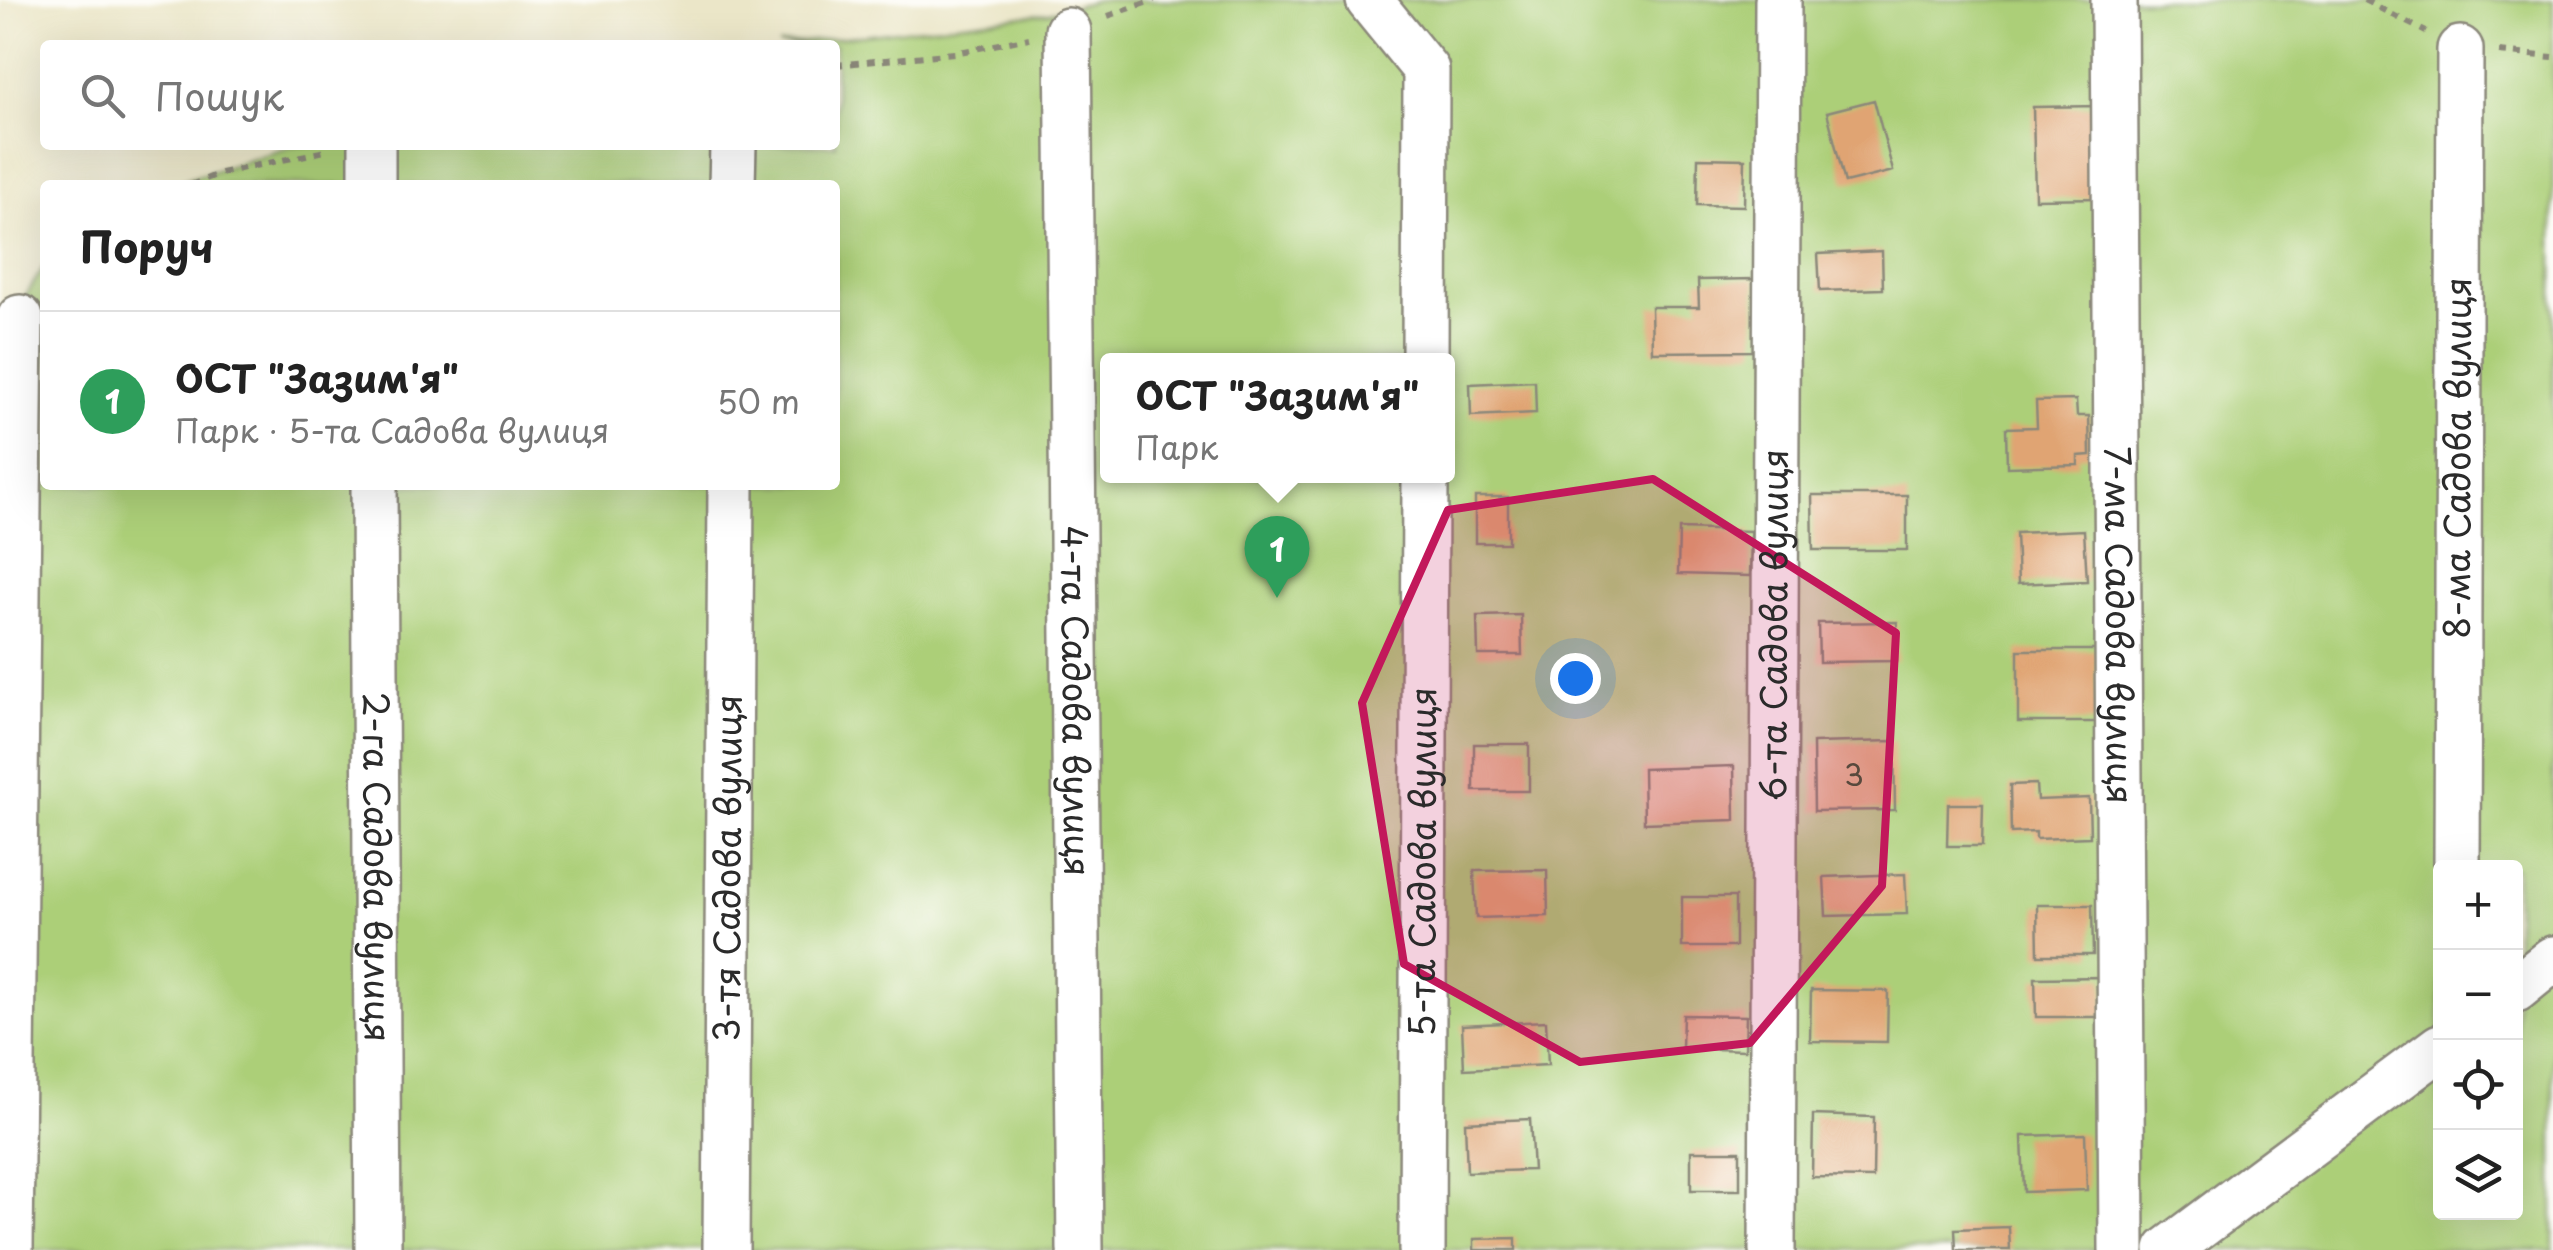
<!DOCTYPE html>
<html lang="uk">
<head>
<meta charset="utf-8">
<style>
  body { margin:0; font-family:"Playpen Sans",sans-serif; background:#f2f2f2; color:#222 }
  .controls { position:absolute; right:30px; bottom:30px; display:grid; overflow:hidden; border-radius:10px; box-shadow:0 10px 40px #0002 }
  .controls button { width:90px; height:90px; display:grid; place-items:center; padding:0; border:0; border-bottom:2px solid #e0e0e0; background:#fff; color:#222; font:50px sans-serif }
  .you { position:absolute; left:1575px; top:678px; width:35px; height:35px; margin:-25px; border:8px solid #fff; border-radius:50%; background:#1a73e8; box-shadow:0 0 0 15px #1a73e833 }
  .badge { display:grid; place-items:center; width:65px; height:65px; border-radius:50%; background:#b5179e; color:#fff; font-size:32px; font-weight:700 }
  .pin { position:absolute; translate:-50% -82px; filter:drop-shadow(0 2px 5px #0008) }
  .pin::after { content:''; position:absolute; top:52px; width:35px; height:30px; background:inherit; clip-path:polygon(0 0,100% 0,50% 100%) }
  .popup { position:absolute; left:1100px; top:353px; width:355px; height:130px; box-sizing:border-box; display:grid; place-content:center; border-radius:10px; background:#fff; filter:drop-shadow(0 2px 8px #0005); font-size:32px; white-space:nowrap; color:#767676 }
  .popup b { font-size:38px; color:#222 }
  .popup::after { content:''; position:absolute; left:50%; top:100%; margin-left:-20px; border:20px solid transparent; border-top-color:#fff }
  .list { margin:0; padding:0; list-style:none }
  h2 { display:flex; justify-content:space-between; align-items:center; height:130px; margin:0; padding:0 40px; font-size:42px }
  h2 small { font-size:32px; font-weight:400; color:#767676 }
  .list li { display:grid; grid-template-columns:65px 1fr auto; gap:30px; align-items:center; box-sizing:border-box; height:180px; padding:0 40px; border-top:2px solid #e0e0e0 }
  .list b { display:block; font-size:38px; white-space:nowrap }
  .list p { margin:0; font-size:32px; white-space:nowrap; color:#767676 }
  .list em { font-size:32px; font-style:normal; color:#767676 }
  .icon { flex:none; width:55px; height:55px; fill:none; stroke:currentColor; stroke-width:2; stroke-linecap:round; stroke-linejoin:round }
  .map { position:relative; flex:none; width:2553px; height:1250px; overflow:hidden }
  .search { position:absolute; background:#fff; box-shadow:0 10px 40px #0002; left:40px; top:40px; width:800px; height:110px; display:flex; align-items:center; gap:25px; box-sizing:border-box; padding:0 35px; border-radius:10px; color:#767676; font-size:38px }
  .panel { position:absolute; background:#fff; box-shadow:0 10px 40px #0002; left:40px; top:180px; width:800px; height:310px; border-radius:10px }
  .map>svg:first-child { display:block }
  .green { fill:#accf78; stroke:#6c7d52; stroke-width:2.5; fill-rule:evenodd }
  .building { fill:#e0a473 }
  .lines { fill:none; stroke-linecap:round; stroke-linejoin:round }
  .street-casing { stroke:#8b887a; stroke-width:50 }
  .path { stroke:#8b887a; stroke-width:6; stroke-dasharray:8 8; stroke-linecap:butt }
  .street { stroke:#fff; stroke-width:45 }
  .marked { fill:#c2185b; fill-opacity:0.2; stroke:#c2185b; stroke-width:8; stroke-linejoin:round }
  .labels { text-anchor:middle; stroke-width:10; stroke-linejoin:round; paint-order:stroke }
  .number-label { font-size:30px; fill:#58493d }
  .street-label { font-size:35px; fill:#2b2b2b; stroke:#fdfcf7 }
</style>
</head>
<body>
<div class="map">
<svg width="2553" height="1250" viewBox="0 0 2553 1250">
  <rect width="100%" height="100%" fill="#fdfcf7"/>
  <filter id="ink" filterUnits="userSpaceOnUse"><feTurbulence type="fractalNoise" baseFrequency=".01" numOctaves="2"/><feDisplacementMap in="SourceGraphic" scale="20" xChannelSelector="R" yChannelSelector="G"/><feConvolveMatrix kernelMatrix="1 2 1 2 8 2 1 2 1" color-interpolation-filters="sRGB"/></filter>
  <filter id="wash" filterUnits="userSpaceOnUse"><feTurbulence type="fractalNoise" baseFrequency=".0048" numOctaves="4" result="noise"/><feDisplacementMap in="SourceGraphic" scale="40" xChannelSelector="R" yChannelSelector="G"/><feGaussianBlur stdDeviation="2.25" result="paint"/><feColorMatrix in="noise" values="0 0 0 0 0 0 0 0 0 0 0 0 0 0 0 0 0 1.4 0 .05"/><feComposite in="paint" operator="in"/></filter>
  <g filter="url(#wash)">
    <rect width="100%" height="100%" fill="#ebe6c8"/>
    <path class="green" d="M1097,0H2553V1250H0L4,331L45,265V485H835V185H169L297,145H835V45H778L1048,13ZM1107,360H1447V476H1107ZM2440,868H2516V1212H2440Z"/>
    <g id="blocks">
      <path class="building" d="M1874,100L1893,171L1845,183L1827,112Z
        M2100,106L2102,198L2035,199L2033,107Z
        M1698,158L1745,159L1744,206L1697,205Z
        M1882,251L1883,289L1820,291L1818,254Z
        M1755,279L1756,351L1652,352L1651,307H1699L1698,280Z
        M1535,381L1536,413L1471,416L1470,384Z
        M2076,400L2077,416H2089L2090,455L2078,456V465L2007,467L2006,428L2037,427L2036,401Z
        M1812,495H1907V550H1813Z
        M1475,497H1508V543H1475Z
        M1679,529L1751,531L1750,576L1678,574Z
        M2084,530L2087,581L2018,584L2016,533Z
        M1521,615L1522,655H1478L1477,616Z
        M1897,622V661L1819,662L1818,623Z
        M2018,650H2096V722H2018Z
        M1894,741L1895,810L1814,811L1813,743Z
        M1474,744H1529V791H1474Z
        M1734,766L1735,820L1644,823L1643,769Z
        M2036,784L2037,800L2089,798L2090,837L2036,839V832L2011,833L2010,785Z
        M1948,804H1983L1982,846H1947Z
        M1547,870L1548,916L1476,918L1474,871Z
        M1905,874L1907,914L1826,916L1824,877Z
        M1682,897H1735V947H1682Z
        M2037,905H2092L2093,955H2038Z
        M2104,977L2105,1017H2036L2035,978Z
        M1811,990L1888,991L1887,1042L1810,1041Z
        M1683,1015L1746,1016L1745,1050L1682,1048Z
        M1546,1021L1548,1065L1464,1069L1462,1025Z
        M1813,1115L1874,1117L1873,1178L1812,1177Z
        M1530,1119L1533,1170L1467,1172L1465,1122Z
        M2085,1134L2087,1190L2024,1192L2022,1136Z
        M1691,1151H1740V1190H1691Z
        M2009,1227L2010,1250H1956L1955,1229Z
        M1516,1238V1250H1474V1239Z"/>
    </g>
  </g>
  <g filter="url(#ink)">
    <use href="#blocks" fill-opacity="0" stroke="#8b887a" stroke-width="2.5"/>
    <g class="lines">
      <defs>
        <g id="street">
          <path d="M1369,0L1426,70L1425,360"/>
          <path id="s1" d="M2114,0L2122,1250"/>
          <path id="s2" d="M1068,31L1080,1250"/>
          <path d="M372,145V185"/>
          <path d="M732,185L733,145"/>
          <path id="s3" d="M374,485L378,1250"/>
          <path id="s4" d="M2457,868L2460,49"/>
          <path d="M2516,989L2553,959"/>
          <path d="M10,1250L20,318"/>
          <path id="s5" d="M726,1250L731,485"/>
          <path id="s6" d="M1422,1250L1425,476"/>
          <path id="s7" d="M1772,1250L1778,0"/>
          <path d="M2168,1250L2440,1047"/>
        </g>
      </defs>
      <use href="#street" class="street-casing"/>
      <path class="path" d="M2364,0L2426,32
        M1108,16L1154,0
        M2499,52L2553,57
        M835,65L955,53L1029,38
        M191,185L221,173L330,150"/>
      <use href="#street" class="street"/>
    </g>
  </g>
  <path class="marked" d="M1653,479L1896,633L1882,886L1750,1043L1580,1062L1404,964L1362,703L1448,510Z"/>
  <g class="labels">
    <g class="number-label">
      <text x="1854" y="786">3</text>
    </g>
    <g class="street-label">
      <text dy="12" stroke="none"><textPath href="#s4" startOffset="410">8-ма Садова вулиця</textPath></text>
      <text dy="12" stroke="none"><textPath href="#s7" startOffset="625">6-та Садова вулиця</textPath></text>
      <text dy="12" stroke="none"><textPath href="#s1" startOffset="625">7-ма Садова вулиця</textPath></text>
      <text dy="12" stroke="none"><textPath href="#s2" startOffset="670">4-та Садова вулиця</textPath></text>
      <text dy="12" stroke="none"><textPath href="#s6" startOffset="388">5-та Садова вулиця</textPath></text>
      <text dy="12" stroke="none"><textPath href="#s3" startOffset="382">2-га Садова вулиця</textPath></text>
      <text dy="12" stroke="none"><textPath href="#s5" startOffset="382">3-тя Садова вулиця</textPath></text>
    </g>
  </g>
</svg>
<div class="controls">
<button>+</button>
<button>−</button>
<button><svg class="icon" aria-label="locate" viewBox="0 0 24 24"><circle cx="12" cy="12" r="6"/><path d="M12 2v4M12 18v4M2 12h4M18 12h4"/></svg></button>
<button><svg class="icon" aria-label="layers" viewBox="0 0 24 24"><path d="M12 4l9 5-9 5-9-5zM3 14l9 5 9-5"/></svg></button>
</div>
<div class="you"></div>
<div class="pin badge" style="left:1277px;top:598px;background:#2e9e5b">1</div>
<div class="popup"><b>ОСТ &quot;Зазим'я&quot;</b>Парк</div>
<div class="search"><svg class="icon" aria-label="search" viewBox="0 0 24 24"><circle cx="10" cy="10" r="6"/><path d="M15 15l6 6"/></svg>Пошук</div>
<section class="panel">
<h2>Поруч<small></small></h2>
<ul class="list">
<li><span class="badge" style="background:#2e9e5b">1</span><div><b>ОСТ &quot;Зазим'я&quot;</b><p>Парк · 5-та Садова вулиця</p></div><em>50 m</em></li>
</ul>
</section>
</div>
</body>
</html>
